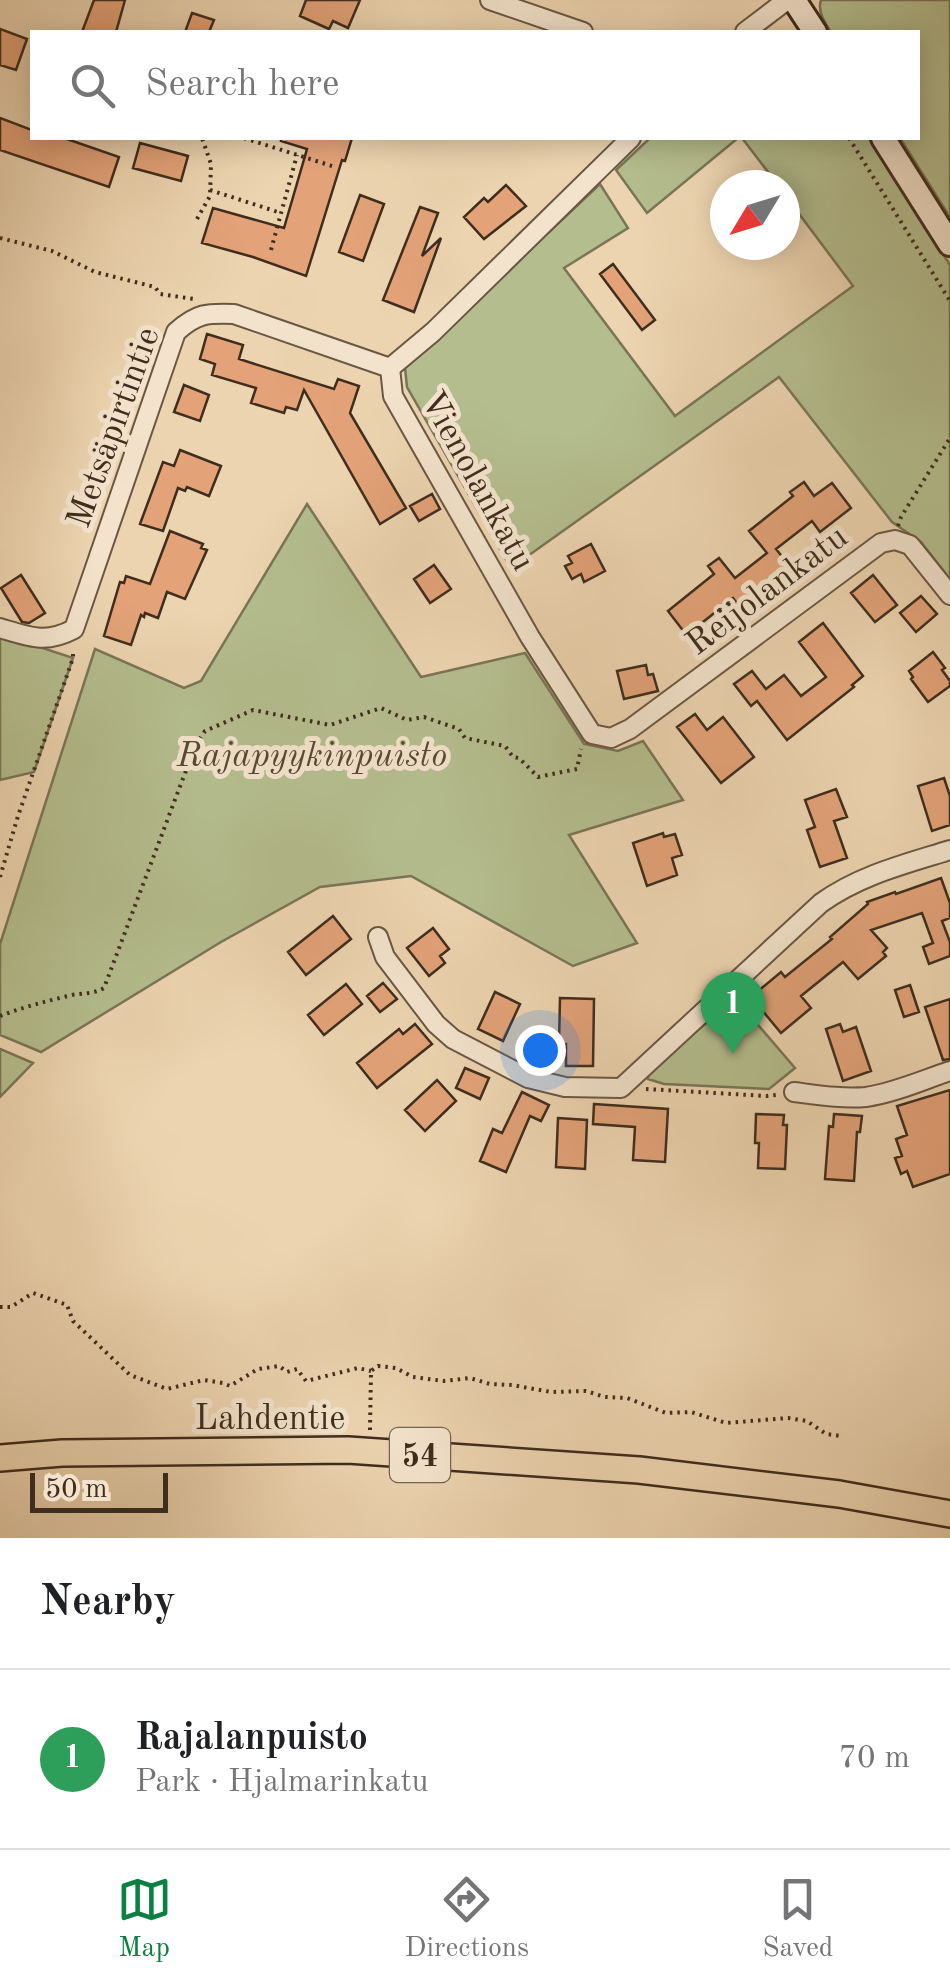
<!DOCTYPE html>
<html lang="en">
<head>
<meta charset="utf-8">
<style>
  body { margin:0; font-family:"Old Standard TT",serif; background:#f2f2f2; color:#202124 }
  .compass { position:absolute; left:710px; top:170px; width:90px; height:90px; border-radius:50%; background:#fff; box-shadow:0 5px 25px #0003; rotate:232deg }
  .scale { position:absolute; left:30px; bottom:25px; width:138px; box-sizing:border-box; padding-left:10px; border:5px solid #3f2d1d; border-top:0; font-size:28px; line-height:35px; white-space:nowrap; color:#3f2d1d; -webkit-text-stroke:8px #f3e3cc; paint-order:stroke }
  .you { position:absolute; left:540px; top:1050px; width:35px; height:35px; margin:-25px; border:8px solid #fff; border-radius:50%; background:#1a73e8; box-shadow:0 0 0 15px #1a73e833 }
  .badge { display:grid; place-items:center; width:65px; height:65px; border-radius:50%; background:#0b8043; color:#fff; font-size:32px; font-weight:700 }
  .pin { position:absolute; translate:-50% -82px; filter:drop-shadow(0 2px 5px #0008) }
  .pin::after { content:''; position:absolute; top:52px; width:35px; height:30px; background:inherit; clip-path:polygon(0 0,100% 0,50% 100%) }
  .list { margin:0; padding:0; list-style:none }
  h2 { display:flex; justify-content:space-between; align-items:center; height:130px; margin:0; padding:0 40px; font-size:42px }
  h2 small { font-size:32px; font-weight:400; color:#757577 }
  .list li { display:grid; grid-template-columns:65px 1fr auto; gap:30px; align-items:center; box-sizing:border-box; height:180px; padding:0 40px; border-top:2px solid #e0e0e0 }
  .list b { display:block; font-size:38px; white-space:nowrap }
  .list p { margin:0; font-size:32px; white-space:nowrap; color:#757577 }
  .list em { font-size:32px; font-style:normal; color:#757577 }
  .icon { flex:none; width:55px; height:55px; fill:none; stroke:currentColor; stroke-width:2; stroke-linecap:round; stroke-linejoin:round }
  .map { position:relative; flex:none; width:950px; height:1538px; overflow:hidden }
  .search { position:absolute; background:#fff; box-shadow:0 5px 25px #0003; left:30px; right:30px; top:30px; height:110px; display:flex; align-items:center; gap:25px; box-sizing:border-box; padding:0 35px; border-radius:0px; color:#757577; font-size:38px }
  .sheet { height:310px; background:#fff }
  nav { display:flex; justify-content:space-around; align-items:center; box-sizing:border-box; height:140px; border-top:2px solid #e0e0e0; background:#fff; font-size:28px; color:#757577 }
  nav a { display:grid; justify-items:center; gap:5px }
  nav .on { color:#0b8043 }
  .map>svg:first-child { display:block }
  .green { fill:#b4bd8e; stroke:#7a7556; stroke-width:2.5 }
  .building { fill:#e3a278; stroke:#3f2d1d; stroke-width:2.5 }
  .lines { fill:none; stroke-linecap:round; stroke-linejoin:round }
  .street-casing { stroke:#6a5742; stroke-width:22 }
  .secondary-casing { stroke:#3f2d1d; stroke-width:28 }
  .primary-casing { stroke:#3f2d1d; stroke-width:30 }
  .path { stroke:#3f2d1d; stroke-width:4; stroke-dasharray:2.5 5; stroke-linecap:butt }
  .street { stroke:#f3e3cc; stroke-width:18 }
  .secondary { stroke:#f3e3cc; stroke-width:22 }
  .primary { stroke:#ecd4b0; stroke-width:25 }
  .labels { text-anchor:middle; stroke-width:10; stroke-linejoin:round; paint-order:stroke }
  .shield { fill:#f3e3cc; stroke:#756452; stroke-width:2.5 }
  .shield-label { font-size:32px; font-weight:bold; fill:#3f2d1d }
  .street-label { font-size:35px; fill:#3f2d1d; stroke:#f3e3cc }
  .park-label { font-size:35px; font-style:italic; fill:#564a34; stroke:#f3e3cc }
</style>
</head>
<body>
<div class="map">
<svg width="950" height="1538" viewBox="0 0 950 1538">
  <rect width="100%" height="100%" fill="#ecd4b0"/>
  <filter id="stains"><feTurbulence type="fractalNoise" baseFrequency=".002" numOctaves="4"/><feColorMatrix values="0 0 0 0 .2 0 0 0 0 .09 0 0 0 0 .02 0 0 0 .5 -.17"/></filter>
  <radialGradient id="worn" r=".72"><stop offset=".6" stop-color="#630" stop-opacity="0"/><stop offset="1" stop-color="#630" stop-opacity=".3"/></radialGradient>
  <path class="green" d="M821,0H950V217L900,138H918V32H831C825,23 817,11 821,0Z
    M650,138H738L647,213L616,170Z
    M742,138H869L950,265V579L921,542L892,522L779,377L511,568L407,387L405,368L600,184L628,228L564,268L675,416L853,286L785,195V185H778Z
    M307,504L421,677L525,653L584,744L618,751L643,741L683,800L569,835L637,943L573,966L411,876L320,887L221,942L41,1052L0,1035V944L95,649L184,688L201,681Z
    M0,634L73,658L34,772L0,780Z
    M735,998L795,1068L769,1089L664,1084L648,1079V1073Z
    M0,1049L33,1063L0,1097Z"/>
  <path class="building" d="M94,0H125L116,32H82Z
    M306,0H360L348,28L333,21L329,29L300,16Z
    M192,13L214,20L209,32H185Z
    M0,29L27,39L16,70L0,65Z
    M0,118L32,130V138H64L119,157L109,187L0,150Z
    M282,138H352L345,161L342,160L306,276L253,257L202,243L213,208L284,228L307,149L281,141Z
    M140,143L188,156L181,181L133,168Z
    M506,185L526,206L484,239L464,217L484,198L488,202Z
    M360,195L384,204L363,261L339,252Z
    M420,207L438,213L422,256L441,238L414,312L383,300Z
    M613,264L655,320L642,330L600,274Z
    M207,334L243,345L239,359L334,389L338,379L359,386L350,413L406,508L380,524L304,390L297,410L286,407L284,413L251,403L256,388L212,375L215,364L200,359Z
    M184,385L209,395L200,421L174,412Z
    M180,450L221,466L209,496L187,487L185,491L178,488L163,531L140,524L163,462L174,466Z
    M804,482L814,496L832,483L851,508L820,532L812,521L776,549L792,569L742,610L733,598L698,626L707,637L695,646L668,611L714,574L708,566L719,558L735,578L767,553L749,531L793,496L790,492Z
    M432,494L440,509L419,521L410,506Z
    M170,531L203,544L201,548L207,550L185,599L167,592L158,618L145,613L144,617L141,615L131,645L104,636L120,582L124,583L126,576L150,584Z
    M591,544L605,571L584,582L581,574L572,579L565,566L572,563L568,556Z
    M434,565L451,589L430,603L414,579Z
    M21,575L45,613L29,623L22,622L1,588Z
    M873,575L897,605L875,622L851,593Z
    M921,596L937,614L916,632L900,613Z
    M823,623L863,676L852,685L854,687L787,740L757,701L751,706L734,684L752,671L766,689L784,675L801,696L826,677L799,642Z
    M933,652L945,668L942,670L950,681V686L928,702L911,679L913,677L909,671Z
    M646,665L648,675L653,674L658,691L624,699L617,671Z
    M695,714L707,730L723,717L754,757L721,783L677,727Z
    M944,778L950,796V825L932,831L918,786Z
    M836,789L847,817L834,821L847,858L820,867L807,830L815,827L805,800Z
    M663,833L664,837L675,834L682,855L672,858L677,875L647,886L633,843Z
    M941,878L950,903V918L942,921L950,942V956L929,964L923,947L933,943L922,913L871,930L887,948L883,952L886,956L858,979L843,962L801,996L811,1008L781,1033L751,997L781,972L785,977L832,939L830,937L868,904L867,902L895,892L896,894Z
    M333,916L351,939L306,975L288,952Z
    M433,928L449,949L440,956L445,963L429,976L407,948Z
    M383,983L397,999L380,1012L367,996Z
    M346,984L362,1004L324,1035L308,1015Z
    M910,985L919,1012L904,1017L895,990Z
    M495,992L520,1004L503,1041L478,1029Z
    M560,998L594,999L593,1066H566V1044H559Z
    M950,999V1059L943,1060L925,1007Z
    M415,1024L432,1044L377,1088L357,1063L399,1029L403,1034Z
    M840,1024L843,1032L856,1027L871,1071L843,1081L826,1029Z
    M465,1068L489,1078L480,1099L456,1088Z
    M437,1080L456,1101L425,1131L405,1110Z
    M950,1090V1174L913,1187L907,1171L901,1174L895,1158L902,1156L896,1139L907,1135L897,1106Z
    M522,1092L549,1105L541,1121L530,1116L506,1172L480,1161L493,1129L502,1133Z
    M594,1104L668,1109L665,1162L633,1160L635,1127L593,1124Z
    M756,1114L784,1115L783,1125H787L785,1169L758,1168L759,1143H755Z
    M834,1114L862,1116L860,1132H857L854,1181L825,1179L829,1126L833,1127Z
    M558,1118L587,1120L585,1169L556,1167Z"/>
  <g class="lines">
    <defs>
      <path id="street" d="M490,0L583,32
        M745,32L787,0
        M390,368L393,396L530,637L592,734L611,738L630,729L881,543L895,540L910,545L950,595
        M390,368L433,332L631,138
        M0,628C30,637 46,644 74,629L176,332C197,313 207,313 234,314L390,368
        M378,937L385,957L436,1024L453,1039L528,1078L565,1087L621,1088L821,903C860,875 905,864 950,850
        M794,1092C818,1095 842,1099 866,1097C894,1093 923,1080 950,1071"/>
      <path id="secondary" d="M794,0L815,32
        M883,138L950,244"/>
      <path id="primary" d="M0,1458L62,1453L348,1450L639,1470L839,1494L950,1514"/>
    </defs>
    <use href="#street" class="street-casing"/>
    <use href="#secondary" class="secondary-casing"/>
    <use href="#primary" class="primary-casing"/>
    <path class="path" d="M244,138L332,166
      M849,138L950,301
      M210,190L281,213
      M197,219L210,196L211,164L202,138
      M0,238L52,251L95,272L155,287L160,294L194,299
      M271,250L297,155
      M898,526L901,517L950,438
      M0,877L18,816L73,658V649
      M0,1016C23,1007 47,1001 72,995C83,993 94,994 104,988L196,744L205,731L253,710L330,725L381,708L407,720L424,717L459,729L465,738L505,746L513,757L519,758L538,777L577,769L581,749
      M646,1089L767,1096L776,1095
      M0,1307H11L33,1293L67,1305L73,1321L130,1375L167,1389L204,1380L223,1383L230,1386L258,1369L279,1366L287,1372L297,1369L306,1381L358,1368L371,1371
      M370,1430L371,1371L378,1366L396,1368L413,1377L444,1381L470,1378L490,1384L512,1385L551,1392L586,1391L605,1397L627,1398L666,1413L691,1412L726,1423L788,1418L807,1421L826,1434L841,1436"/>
    <use href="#street" class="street"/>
    <use href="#secondary" class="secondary"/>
    <use href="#primary" class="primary"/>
  </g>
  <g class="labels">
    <rect class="shield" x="390" y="1428" width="60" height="54" rx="8"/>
    <g class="shield-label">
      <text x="420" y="1466">54</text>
    </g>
    <g class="street-label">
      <text transform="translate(112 427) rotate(-70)" y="12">Metsäpirtintie</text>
      <text transform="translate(479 480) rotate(61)" y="12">Vienolankatu</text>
      <text transform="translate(766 589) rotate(-37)" y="12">Reijolankatu</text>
      <text x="270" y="1429">Lahdentie</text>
    </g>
    <g class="park-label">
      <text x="312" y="766">Rajapyykinpuisto</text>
    </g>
  </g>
  <rect width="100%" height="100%" filter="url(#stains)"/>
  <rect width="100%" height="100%" fill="url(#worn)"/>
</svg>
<svg class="compass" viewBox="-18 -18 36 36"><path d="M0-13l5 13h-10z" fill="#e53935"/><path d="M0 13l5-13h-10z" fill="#757577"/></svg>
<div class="scale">50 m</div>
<div class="you"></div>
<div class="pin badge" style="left:733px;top:1054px;background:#2e9e5b">1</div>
<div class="search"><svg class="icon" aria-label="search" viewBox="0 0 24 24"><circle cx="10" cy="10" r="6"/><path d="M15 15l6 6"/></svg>Search here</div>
</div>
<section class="sheet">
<h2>Nearby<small></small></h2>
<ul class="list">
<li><span class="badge" style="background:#2e9e5b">1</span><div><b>Rajalanpuisto</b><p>Park · Hjalmarinkatu</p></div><em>70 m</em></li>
</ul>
</section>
<nav>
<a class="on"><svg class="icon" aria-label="map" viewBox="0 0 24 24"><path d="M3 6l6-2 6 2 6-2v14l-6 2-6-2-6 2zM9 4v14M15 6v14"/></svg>Map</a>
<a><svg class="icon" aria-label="directions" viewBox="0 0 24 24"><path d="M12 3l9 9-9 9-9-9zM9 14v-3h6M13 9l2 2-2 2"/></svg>Directions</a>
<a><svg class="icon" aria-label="saved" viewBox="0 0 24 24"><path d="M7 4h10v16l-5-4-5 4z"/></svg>Saved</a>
</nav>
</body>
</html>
